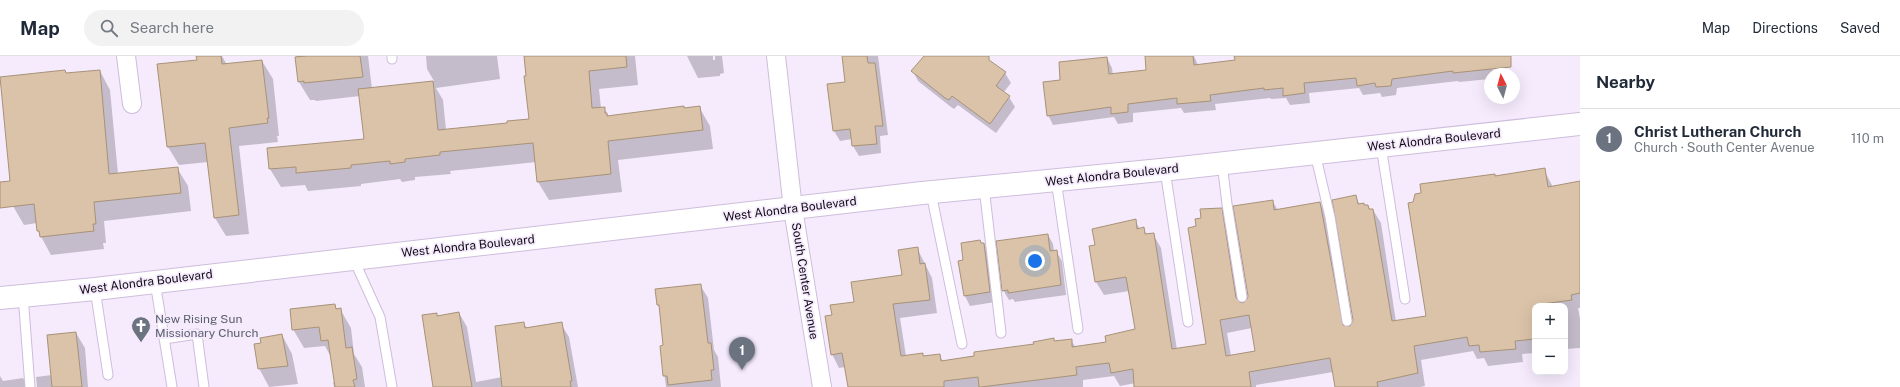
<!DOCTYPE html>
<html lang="en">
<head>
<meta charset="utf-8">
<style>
  body { margin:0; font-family:"Public Sans",sans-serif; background:#f2f2f3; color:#1f2937 }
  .controls { position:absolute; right:12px; bottom:12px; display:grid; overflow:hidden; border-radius:8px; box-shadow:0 4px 16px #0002 }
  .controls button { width:36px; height:36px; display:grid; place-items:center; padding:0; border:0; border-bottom:1px solid #e0e1e3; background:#fff; color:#1f2937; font:20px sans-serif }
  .compass { position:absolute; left:1484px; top:12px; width:36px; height:36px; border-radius:50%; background:#fff; box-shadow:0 4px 16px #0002; rotate:354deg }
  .you { position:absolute; left:1035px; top:205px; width:14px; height:14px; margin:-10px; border:3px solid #fff; border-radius:50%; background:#1a73e8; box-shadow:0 0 0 6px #1a73e833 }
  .badge { display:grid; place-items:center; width:26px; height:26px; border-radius:50%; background:#db2777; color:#fff; font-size:13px; font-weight:700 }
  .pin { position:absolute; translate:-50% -33px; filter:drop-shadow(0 1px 2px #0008) }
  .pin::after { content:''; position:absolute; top:21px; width:14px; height:12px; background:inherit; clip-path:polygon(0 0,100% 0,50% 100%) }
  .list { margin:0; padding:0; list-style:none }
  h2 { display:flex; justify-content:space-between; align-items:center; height:52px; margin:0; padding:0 16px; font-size:17px }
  h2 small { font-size:13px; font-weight:400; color:#747a83 }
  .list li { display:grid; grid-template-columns:26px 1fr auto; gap:12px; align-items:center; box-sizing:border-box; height:60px; padding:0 16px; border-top:1px solid #e0e1e3 }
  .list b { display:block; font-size:15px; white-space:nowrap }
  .list p { margin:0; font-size:13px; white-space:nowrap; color:#747a83 }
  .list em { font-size:13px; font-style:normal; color:#747a83 }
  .icon { flex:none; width:22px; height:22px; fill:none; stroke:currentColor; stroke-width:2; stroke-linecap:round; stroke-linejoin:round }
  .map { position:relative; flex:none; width:1580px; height:331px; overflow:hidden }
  header { display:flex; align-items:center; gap:24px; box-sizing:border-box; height:56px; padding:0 20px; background:#fff; border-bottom:1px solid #e0e1e3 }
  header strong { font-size:19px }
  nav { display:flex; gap:22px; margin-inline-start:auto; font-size:14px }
  .search { width:280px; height:36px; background:#f2f2f3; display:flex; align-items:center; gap:10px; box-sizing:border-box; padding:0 14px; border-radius:22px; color:#747a83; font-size:15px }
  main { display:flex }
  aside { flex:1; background:#fff }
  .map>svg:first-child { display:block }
  .shadow { fill:#0003; fill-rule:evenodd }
  .building { fill:#dac3a8; stroke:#a79278; fill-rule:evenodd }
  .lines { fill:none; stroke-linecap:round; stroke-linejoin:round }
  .service-casing { stroke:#cebddb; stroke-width:11 }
  .minor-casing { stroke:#cebddb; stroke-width:20 }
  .secondary-casing { stroke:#cebddb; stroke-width:24 }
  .service { stroke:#fff; stroke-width:9 }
  .minor { stroke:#fff; stroke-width:18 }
  .secondary { stroke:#fff; stroke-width:22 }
  .labels { text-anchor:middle; stroke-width:3.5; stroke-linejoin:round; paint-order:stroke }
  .street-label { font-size:12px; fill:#0f0913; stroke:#f5ebfd }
  .worship-label { font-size:12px; fill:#5b616d; stroke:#f5ebfd; text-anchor:start }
</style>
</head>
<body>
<header>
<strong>Map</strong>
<div class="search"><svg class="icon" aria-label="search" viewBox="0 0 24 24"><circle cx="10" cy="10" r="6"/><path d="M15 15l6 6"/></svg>Search here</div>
<nav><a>Map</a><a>Directions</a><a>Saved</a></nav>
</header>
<main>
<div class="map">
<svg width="1580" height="331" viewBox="0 0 1580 331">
  <rect width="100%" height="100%" fill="#f5ebfd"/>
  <path class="shadow" d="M200,0H222L227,9L262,5L273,23L279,80H277L278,86L239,90L249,178L226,180L215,162L208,106L179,109L168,91Z
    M296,0H368L372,33L434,25L427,13L426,0H497L500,23L436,32L443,44L446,74L508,68L530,63L524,0H635L638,29L599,33L601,52H604L609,61L699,51L710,70L713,93L618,104L622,136L549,144L538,126L536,106L450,115L451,118L415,121V124L402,126L400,123L361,128V130L308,135L305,129L281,131L270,113L365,84L360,40L316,45L315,44H310L299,26Z
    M687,0H713V4H715V0H722L724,17L720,18V20L698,22Z
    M843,0H878L888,79L880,80L881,97L859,100L853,90L852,83L840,85L834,75L846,27Z
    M925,0H987L991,7L1005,17L1011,27L1003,37L1009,41L1015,51L996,77L958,49L954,53L951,51L918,25L913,15Z
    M1146,0H1194L1198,9L1236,5L1235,0H1491L1493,18H1490V23L1459,26L1458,25L1397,32L1396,39L1382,41L1380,37L1363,39L1359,32L1309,37L1310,47L1290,49L1286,42L1271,43L1270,42L1215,48L1216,54L1184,57L1181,52L1133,57V66L1118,68L1114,61L1053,69L1048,59L1062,25L1107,2L1112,12L1113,19L1147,15Z
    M65,15L67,18L100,15L110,34L118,118L177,112L188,130L191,155L104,165L106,187H103L104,193L51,199L38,175L37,167L24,169L13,150Z
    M1544,114L1553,131L1580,126V252H1578L1580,263V292L1565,293V250H1535V297L1522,298L1523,306L1488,310L1484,302L1477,303L1473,295L1421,304L1425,330L1420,331H1336L1333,316L1256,329V331H1142L1141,326L1120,330L1114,320L1083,324V331H849L845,311L839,312L832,298L833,260L903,219L917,192L932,222L937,257L900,262L906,300L922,298L924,301L939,299L943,305L1035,289L1053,283L1055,286L1071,284L1076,292L1107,287L1136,274L1129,235L1104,239L1096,226L1090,191L1096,190L1135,165L1140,173L1143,172L1147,179L1153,178L1161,192L1177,294L1208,289L1197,171L1221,153L1229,166L1242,248L1247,246L1272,145L1278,154L1320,147L1327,160L1347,272L1352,270L1354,264L1355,140L1360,149L1368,150L1370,154H1373L1381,167L1396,266L1427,260L1496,121ZM1252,272L1256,296L1231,300L1227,277Z
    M1048,179L1053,188L1054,195H1056L1062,205L1066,239L1015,246L1013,243L1009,244L1003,234Z
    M982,188H984L990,198L995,246L970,250L965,240L959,206L964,205Z
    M700,229L708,242L714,294L718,301L721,331H666L661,291L664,290L660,253L658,249Z
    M335,249L337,254L340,253L351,272L354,298L362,311L365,331H334L333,326H335L331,301L325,290L304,292L293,273Z
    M459,257L467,271L476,326L502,321L523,267L527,272L561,268L569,281L578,331H434L436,258L438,260Z
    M76,277L85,292L88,331H37L36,321L52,319Z
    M282,279L292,298L298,328L269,331L260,314L255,289L262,288Z
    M0,320L3,325L23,322L28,331H0Z"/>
  <path class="building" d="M196,0H221L222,8L262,4L269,62H267L268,67L229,72L239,159L214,162L205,87L167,91L157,8L197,4Z
    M307,0H360L363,21L304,27V25L298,26L295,1Z
    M524,0H626L627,11L589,15L592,52L605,51V57H607V60L684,50V52L700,50L703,74L608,85L611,118L537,126L533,87L440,96V99L405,103V106L390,108V105L351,109V112L296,117V111L269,113L267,92L364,83L358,33L433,25L438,74L507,67V65L529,63L524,20H526Z
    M842,0H867L868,7H875L883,70H875L877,88L852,90L850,73L833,75L827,28L845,26Z
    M924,0H989V4L1006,16L996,30L1010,40L990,68L952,40L949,44L945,42L911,15Z
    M1145,0H1193L1194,9L1235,4L1234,0H1511V11L1453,17V15L1392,23L1391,30L1376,31L1375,27L1357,30L1356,22L1304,27L1305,37L1283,40V32L1264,34V32L1210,39L1211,45L1177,48V42L1128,48V56L1111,58V51L1047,60L1043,26L1060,24L1059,6L1107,1L1109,18L1146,14Z
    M65,14L66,17L100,14L109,118L178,111L181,137L94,146L96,168H93L94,175L40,181L39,175H37L34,148L0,152V126L10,125L0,21Z
    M1545,112L1548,131L1580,125V237L1571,239L1572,244L1535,249V283L1515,285L1516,293L1480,296L1479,289L1469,290L1467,281L1414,290L1418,317L1377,326L1378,331H1335L1330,302L1249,316L1251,331H1134L1133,313L1111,317L1109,307L1076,311L1077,319L981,331H979L978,321L944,325V331H848L842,297L831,299L825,260L832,259L830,249L854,246L851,226L902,219L898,194L918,191L920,208L925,207L930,244L893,248L901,300L923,297V300L940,298L941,305L974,300V296L1034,288L1033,286L1054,282V285L1072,283V291L1106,286L1105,280L1135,273L1126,221L1095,226L1089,190L1095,189L1092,173L1136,163L1137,173L1144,171L1145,178L1154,177L1172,293L1206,288L1188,172L1196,170L1195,163L1201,162L1200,153L1222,152L1236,242L1240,246L1243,247L1247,243L1248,240L1233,150L1273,144L1274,154L1320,146L1343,269L1350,270L1353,264L1332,144L1356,139L1358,148L1364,147V149H1368L1369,153H1373L1392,265L1426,260L1408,147L1413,146L1415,138L1421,137L1420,128L1495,118V120ZM1249,259L1255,295L1226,300L1220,264Z
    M1048,178L1050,195L1057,194L1061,229L1008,237V234L1002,235L996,185Z
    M980,184L981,187H984L990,236L964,240L958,205L963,204L961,187Z
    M701,228L708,287H711L714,314H711L712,324L668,329L667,320H663L660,290L663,289L659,249H657L655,233Z
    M335,248L336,253L341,252L346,292L352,291L357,323L353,324L355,331H335L328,284L321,285L319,271L292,274L290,253Z
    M459,256L472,331H433L422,259L437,257V260Z
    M524,266L525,272L562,266L572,325H570L571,331H502L495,270Z
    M76,276L82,331H52L47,279Z
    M282,278L288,310L258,313L254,288L261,287L260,282Z"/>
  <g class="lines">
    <defs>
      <path id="service" d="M392,0V3
        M1381,90L1405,243
        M1315,97L1330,161L1347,265
        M1222,107L1227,148L1242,241
        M1165,114L1188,266
        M1056,124L1078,273
        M984,131L1001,277
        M931,137L962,288
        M354,204L380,261L392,331
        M155,226L172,331
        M95,233L108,319
        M23,239L30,331
        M164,283L197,278L204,331"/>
      <path id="minor" d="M126,0L132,48
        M776,0L793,153L822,331"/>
      <path id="secondary" d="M0,242L95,233L922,137L1171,113L1580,68"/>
    </defs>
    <use href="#service" class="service-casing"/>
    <use href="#minor" class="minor-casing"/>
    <use href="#secondary" class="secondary-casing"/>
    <use href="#service" class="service"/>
    <use href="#minor" class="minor"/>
    <use href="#secondary" class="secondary"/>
  </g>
  <defs>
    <symbol id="church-pin" viewBox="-11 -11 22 30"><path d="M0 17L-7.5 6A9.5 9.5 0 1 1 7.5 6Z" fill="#6b7280" stroke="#f5ebfd"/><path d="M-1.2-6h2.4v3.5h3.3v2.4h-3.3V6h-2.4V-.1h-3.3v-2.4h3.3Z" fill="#fff"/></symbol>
  </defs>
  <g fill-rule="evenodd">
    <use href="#church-pin" x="130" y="259" width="22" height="30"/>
  </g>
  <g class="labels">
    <g class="street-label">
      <text transform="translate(1434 84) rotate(-6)" y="4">West Alondra Boulevard</text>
      <text transform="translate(1112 119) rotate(-6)" y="4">West Alondra Boulevard</text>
      <text transform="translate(790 153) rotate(-7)" y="4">West Alondra Boulevard</text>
      <text transform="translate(468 190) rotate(-6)" y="4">West Alondra Boulevard</text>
      <text transform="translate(805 225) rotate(81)" y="4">South Center Avenue</text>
      <text transform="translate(146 226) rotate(-7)" y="4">West Alondra Boulevard</text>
    </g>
    <g class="worship-label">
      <text x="155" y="267">New Rising Sun<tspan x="155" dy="14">Missionary Church</tspan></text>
    </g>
  </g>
</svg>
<div class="controls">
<button>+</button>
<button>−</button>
</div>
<svg class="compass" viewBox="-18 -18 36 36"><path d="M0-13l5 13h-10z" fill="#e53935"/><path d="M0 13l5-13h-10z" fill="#747a83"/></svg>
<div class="you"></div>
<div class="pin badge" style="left:742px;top:314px;background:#6b7280">1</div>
</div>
<aside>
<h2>Nearby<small></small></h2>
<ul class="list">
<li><span class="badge" style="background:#6b7280">1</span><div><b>Christ Lutheran Church</b><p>Church · South Center Avenue</p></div><em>110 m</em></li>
</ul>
</aside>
</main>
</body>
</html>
